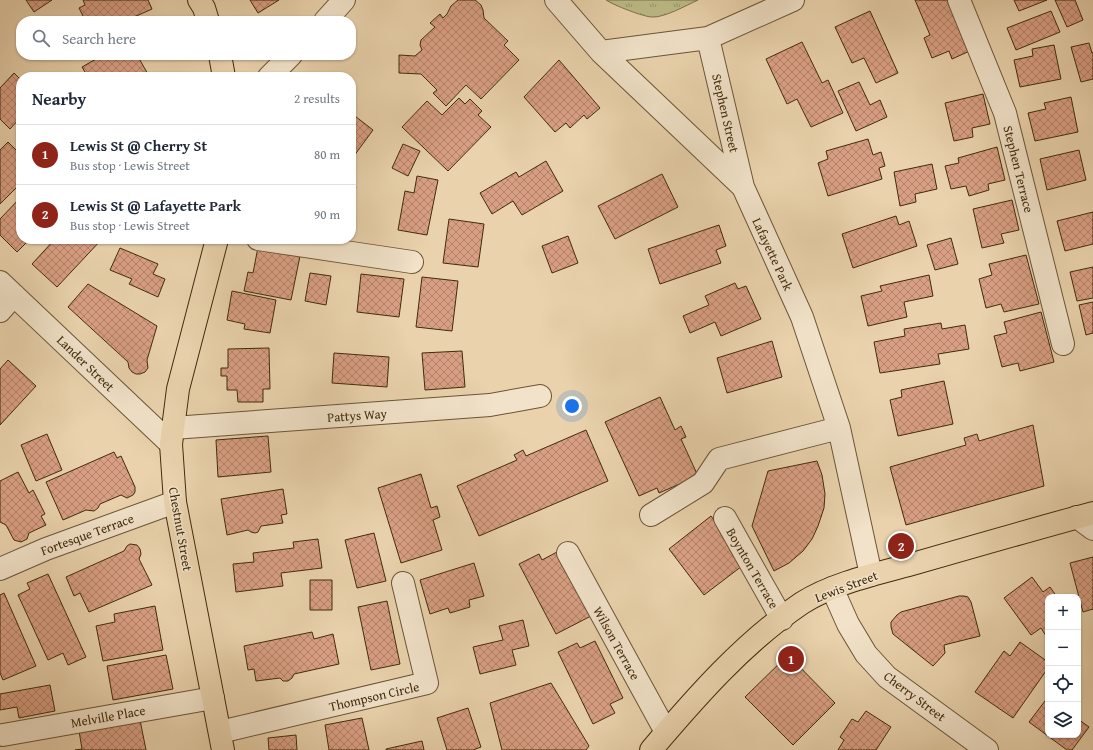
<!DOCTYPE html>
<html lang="en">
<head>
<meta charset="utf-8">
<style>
  body { margin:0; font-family:"Gentium Book Plus",serif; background:#f6f6f7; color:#1f2937 }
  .controls { position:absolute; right:12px; bottom:12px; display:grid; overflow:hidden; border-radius:8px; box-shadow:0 1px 3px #0004 }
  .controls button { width:36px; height:36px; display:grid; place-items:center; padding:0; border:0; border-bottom:1px solid #e0e1e3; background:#fff; color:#1f2937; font:20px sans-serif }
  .you { position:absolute; left:572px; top:406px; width:14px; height:14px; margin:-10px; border:3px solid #fff; border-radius:50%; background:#1a73e8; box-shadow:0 0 0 6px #1a73e833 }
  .badge { display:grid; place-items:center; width:26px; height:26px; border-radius:50%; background:#8f2418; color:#fff; font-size:13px; font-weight:700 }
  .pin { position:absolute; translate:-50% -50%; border:2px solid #fff; box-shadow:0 1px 4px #0006 }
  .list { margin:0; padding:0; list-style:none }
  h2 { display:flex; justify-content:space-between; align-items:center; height:52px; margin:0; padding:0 16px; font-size:17px }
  h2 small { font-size:13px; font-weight:400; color:#747a83 }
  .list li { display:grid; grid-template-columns:26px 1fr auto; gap:12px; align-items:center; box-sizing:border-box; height:60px; padding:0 16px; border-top:1px solid #e0e1e3 }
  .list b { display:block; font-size:15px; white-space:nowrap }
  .list p { margin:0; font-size:13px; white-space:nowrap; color:#747a83 }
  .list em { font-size:13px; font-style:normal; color:#747a83 }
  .icon { flex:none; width:22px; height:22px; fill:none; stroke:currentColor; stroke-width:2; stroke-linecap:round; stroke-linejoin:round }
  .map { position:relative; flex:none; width:1093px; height:750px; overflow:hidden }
  .search { position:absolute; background:#fff; box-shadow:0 1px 3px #0004; left:16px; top:16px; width:340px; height:44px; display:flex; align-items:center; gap:10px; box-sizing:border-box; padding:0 14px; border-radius:16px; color:#747a83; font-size:15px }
  .panel { position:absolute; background:#fff; box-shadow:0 1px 3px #0004; left:16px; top:72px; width:340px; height:172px; border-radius:16px }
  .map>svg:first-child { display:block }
  .park { fill:url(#park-tufts); stroke:#7e724a }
  .building { fill:url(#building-cross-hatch); stroke:#412b0d }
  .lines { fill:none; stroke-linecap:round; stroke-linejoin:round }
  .minor-casing { stroke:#6b5535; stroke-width:24 }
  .major-casing { stroke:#412b0d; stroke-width:24 }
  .minor { stroke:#f1e2c9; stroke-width:22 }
  .major { stroke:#e9d2ac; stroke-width:22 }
  .labels { text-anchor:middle; stroke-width:3; stroke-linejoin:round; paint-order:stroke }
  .street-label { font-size:13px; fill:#412b0d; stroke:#f1e2c9 }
</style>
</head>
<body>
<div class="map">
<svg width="1093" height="750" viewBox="0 0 1093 750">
  <defs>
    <pattern id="park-tufts" width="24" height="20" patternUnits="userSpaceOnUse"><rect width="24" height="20" fill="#bbba86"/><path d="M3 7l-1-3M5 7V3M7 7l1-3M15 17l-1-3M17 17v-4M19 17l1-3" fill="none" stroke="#9a976c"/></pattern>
    <pattern id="building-cross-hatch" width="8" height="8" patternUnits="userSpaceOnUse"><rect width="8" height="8" fill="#d99f83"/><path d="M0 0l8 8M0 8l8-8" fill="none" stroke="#b2826a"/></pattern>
  </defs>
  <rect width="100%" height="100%" fill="#e9d2ac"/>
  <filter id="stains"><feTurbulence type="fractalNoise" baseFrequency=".005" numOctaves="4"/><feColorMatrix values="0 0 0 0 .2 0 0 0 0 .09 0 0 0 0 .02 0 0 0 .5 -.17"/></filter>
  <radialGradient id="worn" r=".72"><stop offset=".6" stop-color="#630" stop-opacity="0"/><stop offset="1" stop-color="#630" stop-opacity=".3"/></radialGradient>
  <path class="park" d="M606,0H698C687,5 664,18 652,17C644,17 613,5 606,0Z"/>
  <path class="building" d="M26,0H52L34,12Z
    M83,0H148L152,9L125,21H91L90,17L85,20L79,8L85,5Z
    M250,0H279L258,13Z
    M458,0H475L481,5L483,10L484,18L508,41L504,45L519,60L481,99L466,85L446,106L433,93L437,90L421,74L399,73V55L415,56L422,50L420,45L421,40L435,27L430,23L440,14L443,18L447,14L451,6Z
    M915,0H953L974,49L952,59L949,51L932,58L924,38L930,35Z
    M1014,0H1047L1019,11Z
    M1055,0H1075L1083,20L1067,27Z
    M870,11L898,73L876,83L864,58L852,63L835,27Z
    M1051,11L1060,32L1016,50L1007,28Z
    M802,42L822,83L828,80L843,113L811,127L797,99L787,104L766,59Z
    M1089,43L1092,53L1093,52V79L1081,82L1071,47Z
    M1054,45L1061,79L1020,87L1014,60L1033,56L1032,49Z
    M103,55H137L149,76L147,77H88L82,67Z
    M559,60L600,108L587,119L584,115L570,128L566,123L555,132L524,97Z
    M14,73L20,79L21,78V117L10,129L0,119V88Z
    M859,82L870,105L880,100L887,117L856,131L838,91Z
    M983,94L990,124L972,128L973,137L954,141L945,103Z
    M1071,97L1078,132L1035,141L1028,113L1046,109L1044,103Z
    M459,98L465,104L470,99L482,111L478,115L491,127L448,171L402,127L427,101L442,115Z
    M351,113L373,130L351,160Z
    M868,139L873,155L881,152L885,166L879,168L882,179L828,196L818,163L828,159L826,151Z
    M8,142L21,155V183L0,204V150Z
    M403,144L420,151L408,176L392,168Z
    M997,147L1005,180L988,184L989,190L969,196L966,186L951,189L945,166L959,163L958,158Z
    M1079,150L1086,180L1047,190L1040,159Z
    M546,161L563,191L522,215L513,201L492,214L480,193L516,172L519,177Z
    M932,164L937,189L915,194L916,202L900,206L894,172Z
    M662,174L678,207L615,239L598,206Z
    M417,176L438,180L427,235L398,230L405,191L414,193Z
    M351,185L356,187L351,200Z
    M21,197V239H30L17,252L0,235V219Z
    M1012,200L1019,230L1001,234L1004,243L982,248L973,209Z
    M1093,212V244L1065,251L1057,221Z
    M896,216L899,225L909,221L917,246L853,268L842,234Z
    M449,219L484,224L478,267L443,263Z
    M719,225L726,246L716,250L721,263L660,284L648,249Z
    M568,236L578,263L552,273L542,246Z
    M951,238L958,264L935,270L927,245Z
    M55,239H102L57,287L32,264Z
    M258,247L300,256L291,300L244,291L248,272L253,273Z
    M120,248L158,264L153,274L165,279L158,297L129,284L132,279L110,270Z
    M1026,255L1039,304L1004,312L1001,304L986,308L979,279L992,275L989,264Z
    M1093,267V298L1077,301L1070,272Z
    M310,273L331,276L326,305L305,301Z
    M361,274L404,279L399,317L357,312Z
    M929,275L933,296L904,302L907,317L868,326L861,296L882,291L880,286Z
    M422,277L458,281L452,331L416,327Z
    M735,283L738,289L746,286L761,319L721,336L715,322L690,333L683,316L709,305L705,296Z
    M88,284L157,326L147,360L148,368L145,372L140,374H136L132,372L129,368L128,362L68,307Z
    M232,291L276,300L270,333L244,329L245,324L227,320Z
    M1093,302V333L1086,335L1079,305Z
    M1041,312L1054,362L1020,371L1018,363L1002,367L994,336L1007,333L1004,322Z
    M941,323L942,329L965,325L969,349L938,354L940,364L880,373L874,342L905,336L904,329Z
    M772,341L782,377L727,393L717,358Z
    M269,348L270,389H263V402H238L237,390H227V376H221V368H228V349Z
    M462,351L465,387L425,390L422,353Z
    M334,353L389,357L387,387L332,383Z
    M8,360L36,386L0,425V369Z
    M944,381L953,424L898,436L890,400L902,397L901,390Z
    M660,397L675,430L681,426L686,437L681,439L698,476L659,493L657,488L639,496L605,422Z
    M1033,425L1044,486L906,525L890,467L966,445L964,438L977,434L979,441Z
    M586,430L608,481L479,536L457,486L517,460L514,455L523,450L526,456Z
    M47,434L62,470L36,481L21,445Z
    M268,436L271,472L218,477L216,440Z
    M114,452L117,458L121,456L135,487V492L133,495L127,498L121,495L100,504L98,508L94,511L86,510L63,520L46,482Z
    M817,461L822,475L825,494L824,508L818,526L812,539L803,551L789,563L774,571L752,526L768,471Z
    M18,472L29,493L33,490L45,514L41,516L46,525L29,533L27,539L21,542L14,540L6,525L0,522V481Z
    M421,474L431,508L437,506L440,517L433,520L442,550L401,563L378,488Z
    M283,489L287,514L281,515L283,523L261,526L258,532L255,533L251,532L248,530L227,535L221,499Z
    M711,516L736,548L731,552L742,566L704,595L669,549Z
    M374,533L386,581L357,588L345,540Z
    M318,539L322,568L281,573L283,586L236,592L233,564L254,562L253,553L294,548L293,542Z
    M130,544L137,545L140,549L141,554L139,559L152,585L89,612L80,593L74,596L66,577L124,551L127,546Z
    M557,552L591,616L556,634L519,564L539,554L542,560Z
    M1093,557V610V609L1083,612L1070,563Z
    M474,563L484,596L469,600L470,607L450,613L448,608L430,614L420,580Z
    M48,574L86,657L68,665L63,653L48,660L18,595L30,589L27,583Z
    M1032,577L1043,592L1050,587L1057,597H1048V639L1041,628L1031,635L1004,598Z
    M310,580H332V610H310Z
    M4,593L36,666L3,680L0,673V595Z
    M959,596H964L968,597L971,602L980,636L944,645L945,653L933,666L893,634L891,627V622L897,615L901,612Z
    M387,601L400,664L371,670L358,607Z
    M155,606L163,650L103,661L96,626L115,622L114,614Z
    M523,620L529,646L512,650L516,665L480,674L473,647L503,640L499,626Z
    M312,632L314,639L333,634L339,664L294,674L292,678L288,681H283L280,678L256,681L254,669L248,670L244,646Z
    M595,641L623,698L610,704L615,713L593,724L558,652L577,643L580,648Z
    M1020,642L1048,662V668L1013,718L975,692L1004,651L1010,656Z
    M166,655L173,689L113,700L107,666Z
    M788,655L835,703L793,745L745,697Z
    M551,683L589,746L586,750H502L490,703Z
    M50,685L55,711L19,718L17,707L0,710V694Z
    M1048,697V735H1078V719L1089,727L1072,750H1067L1029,722Z
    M468,708L481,747L473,750H447L437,718Z
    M866,711L891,727L876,750H838L844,740L840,737L852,719L858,722Z
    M362,718L369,750H329L325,725Z
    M140,720L146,750H75L82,749L79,731Z
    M296,735L297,750H269L268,738Z
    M422,741L424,750H386V749Z"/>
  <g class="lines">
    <defs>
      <path id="minor" d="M556,0L601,52L743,187L802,317L839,428L871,575
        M959,0L1005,113L1063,344
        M325,21L344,0
        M708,38L743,187
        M601,52L708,38L793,0
        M269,77L291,55
        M258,239L412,262
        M0,282L171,444
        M0,311L14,295
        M173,428L490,405L540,396
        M651,515L703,483L719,459L839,428
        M1077,517L1093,529
        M725,518L782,619
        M568,553L666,732
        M0,569L46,549L175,502
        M832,588L848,624L866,654L887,677L987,750
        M220,732L427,683L403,583
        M3,735L213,698"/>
      <path id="major" d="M199,0L204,8L208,21
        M220,55L224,77
        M217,239L178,389L171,444L175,502L223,750
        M651,750C696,697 744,642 802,603C833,583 880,573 916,563C975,546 1034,529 1093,513"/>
    </defs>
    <use href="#minor" class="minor-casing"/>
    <use href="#major" class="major-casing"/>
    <use href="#minor" class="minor"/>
    <use href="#major" class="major"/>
  </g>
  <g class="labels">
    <g class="street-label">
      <text transform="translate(726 113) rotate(77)" y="5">Stephen Street</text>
      <text transform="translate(1019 169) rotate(76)" y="5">Stephen Terrace</text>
      <text transform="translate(773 254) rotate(65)" y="5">Lafayette Park</text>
      <text transform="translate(86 363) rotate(44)" y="5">Lander Street</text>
      <text transform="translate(357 415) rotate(-4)" y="5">Pattys Way</text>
      <text transform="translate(181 529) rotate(80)" y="5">Chestnut Street</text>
      <text transform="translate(87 534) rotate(-20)" y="5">Fortesque Terrace</text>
      <text transform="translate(753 568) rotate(60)" y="5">Boynton Terrace</text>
      <text transform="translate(846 586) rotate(-21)" y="5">Lewis Street</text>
      <text transform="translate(617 643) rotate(61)" y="5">Wilson Terrace</text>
      <text transform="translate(374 696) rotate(-13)" y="5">Thompson Circle</text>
      <text transform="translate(915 696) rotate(37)" y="5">Cherry Street</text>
      <text transform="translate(108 716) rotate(-10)" y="5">Melville Place</text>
    </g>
  </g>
  <rect width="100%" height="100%" filter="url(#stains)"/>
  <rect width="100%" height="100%" fill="url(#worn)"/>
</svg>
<div class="controls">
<button>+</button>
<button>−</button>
<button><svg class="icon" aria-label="locate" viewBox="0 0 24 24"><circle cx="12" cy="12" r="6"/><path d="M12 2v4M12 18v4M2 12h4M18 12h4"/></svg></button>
<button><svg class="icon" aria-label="layers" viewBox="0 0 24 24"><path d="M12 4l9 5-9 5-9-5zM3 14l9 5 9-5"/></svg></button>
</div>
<div class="you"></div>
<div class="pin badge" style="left:791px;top:659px">1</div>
<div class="pin badge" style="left:901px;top:546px">2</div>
<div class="search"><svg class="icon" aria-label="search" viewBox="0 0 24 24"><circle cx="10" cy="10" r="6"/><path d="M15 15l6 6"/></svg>Search here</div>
<section class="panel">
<h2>Nearby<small>2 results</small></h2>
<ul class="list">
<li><span class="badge">1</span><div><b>Lewis St @ Cherry St</b><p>Bus stop · Lewis Street</p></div><em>80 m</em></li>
<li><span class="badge">2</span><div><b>Lewis St @ Lafayette Park</b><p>Bus stop · Lewis Street</p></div><em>90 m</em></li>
</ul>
</section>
</div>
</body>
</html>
